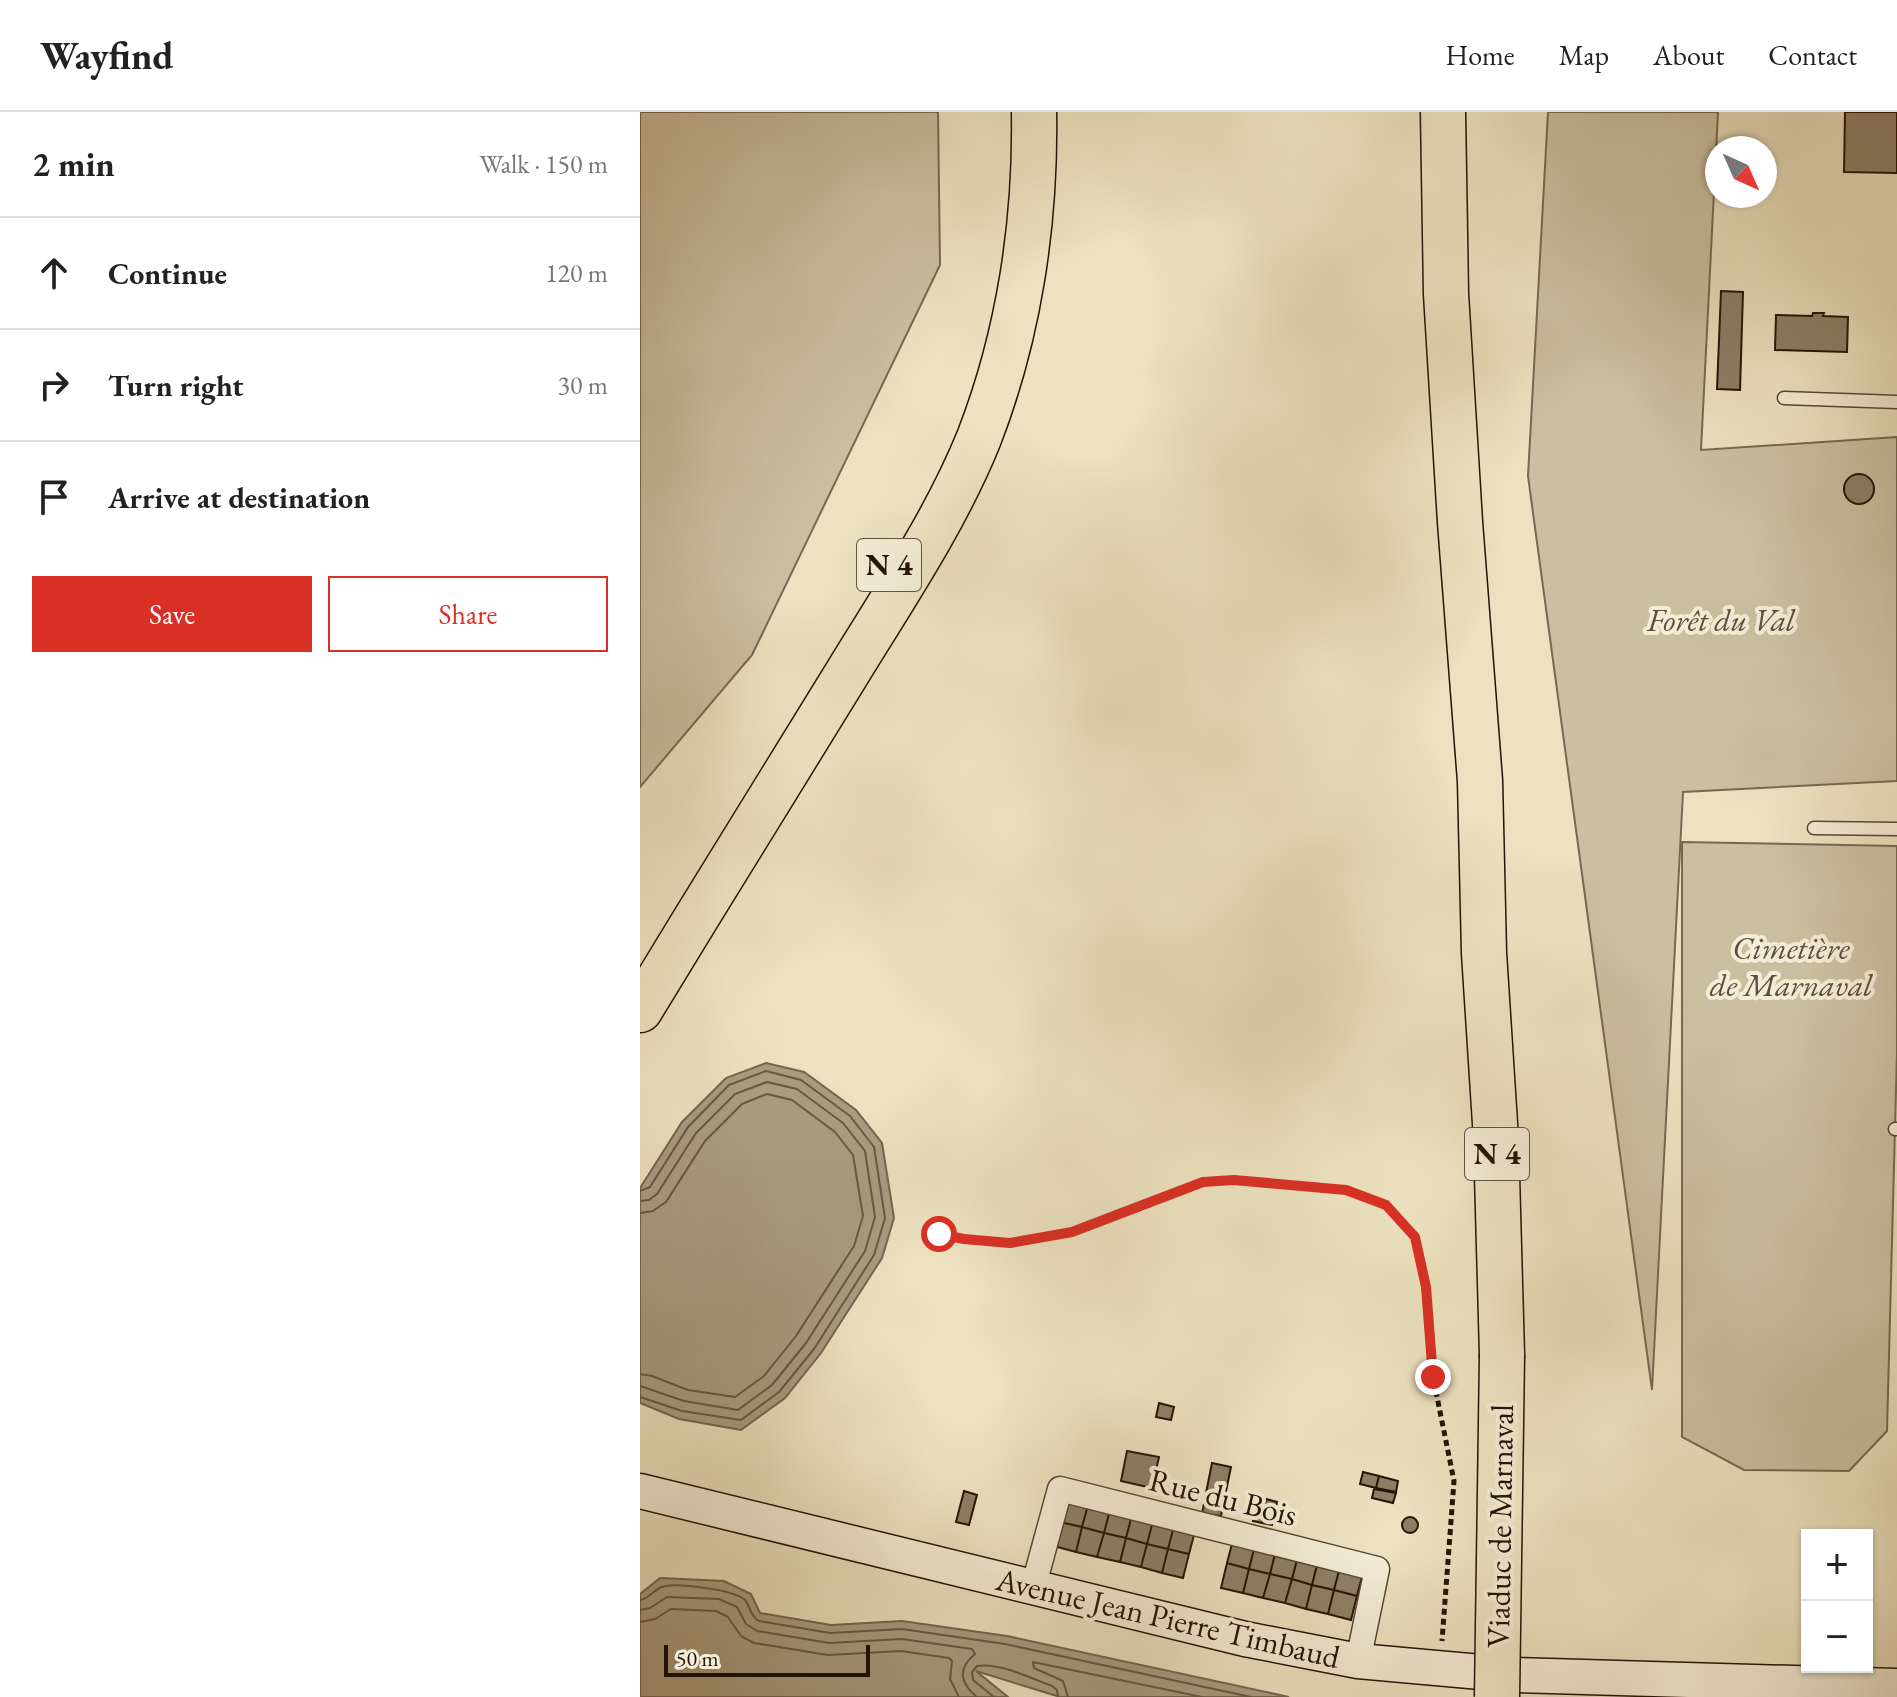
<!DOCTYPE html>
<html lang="en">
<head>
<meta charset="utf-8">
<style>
  body { margin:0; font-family:"EB Garamond",serif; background:#f6f6f6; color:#222 }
  .controls { position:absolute; right:24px; bottom:24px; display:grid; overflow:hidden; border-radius:0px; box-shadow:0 2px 6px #0004 }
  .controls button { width:72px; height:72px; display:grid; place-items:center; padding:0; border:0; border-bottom:2px solid #e0e0e0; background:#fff; color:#222; font:40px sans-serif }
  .compass { position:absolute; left:1065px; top:24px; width:72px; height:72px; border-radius:50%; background:#fff; box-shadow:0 2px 6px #0004; rotate:135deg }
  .scale { position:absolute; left:24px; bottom:20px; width:206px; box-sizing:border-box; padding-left:8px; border:4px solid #231304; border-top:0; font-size:22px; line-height:28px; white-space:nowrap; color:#231304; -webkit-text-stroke:6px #f3ecd6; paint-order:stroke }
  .stop { position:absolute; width:24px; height:24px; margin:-18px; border:6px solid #d93025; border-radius:50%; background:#fff }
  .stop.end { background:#d93025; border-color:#fff; box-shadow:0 2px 8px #0008 }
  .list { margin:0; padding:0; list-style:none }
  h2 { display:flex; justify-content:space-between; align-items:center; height:104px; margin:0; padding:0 32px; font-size:34px }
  h2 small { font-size:26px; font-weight:400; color:#767676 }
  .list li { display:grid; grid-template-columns:52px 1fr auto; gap:24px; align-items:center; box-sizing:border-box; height:112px; padding:0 32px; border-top:2px solid #e0e0e0 }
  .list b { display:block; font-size:30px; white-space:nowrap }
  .list em { font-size:26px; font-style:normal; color:#767676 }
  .actions { display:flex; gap:16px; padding:24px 32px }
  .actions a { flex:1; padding:18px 0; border:2px solid #d93025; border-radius:0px; text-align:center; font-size:28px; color:#d93025 }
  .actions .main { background:#d93025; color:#fff }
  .icon { flex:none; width:44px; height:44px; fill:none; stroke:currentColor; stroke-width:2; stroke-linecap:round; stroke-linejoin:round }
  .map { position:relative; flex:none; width:1257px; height:1585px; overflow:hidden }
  header { display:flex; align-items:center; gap:48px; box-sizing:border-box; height:112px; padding:0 40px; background:#fff; border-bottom:2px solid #e0e0e0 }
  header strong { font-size:38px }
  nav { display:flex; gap:44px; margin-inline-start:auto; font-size:28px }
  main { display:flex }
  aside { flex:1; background:#fff }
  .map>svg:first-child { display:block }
  .green { fill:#cabfa0; stroke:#766952; stroke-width:2 }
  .water { fill:#a89c80; stroke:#73654e; stroke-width:2 }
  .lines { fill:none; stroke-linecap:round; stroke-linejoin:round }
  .shore { stroke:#665842; stroke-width:2 }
  .building { fill:#8c7f66; stroke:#231304; stroke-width:2 }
  .lane-casing { stroke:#554733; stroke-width:15 }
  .street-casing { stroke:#554733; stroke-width:27 }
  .secondary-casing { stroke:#231304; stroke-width:37 }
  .highway-casing { stroke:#231304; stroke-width:47 }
  .path { stroke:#231304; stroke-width:5; stroke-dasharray:6 4; stroke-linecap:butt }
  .lane { stroke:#f3ecd6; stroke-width:12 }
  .street { stroke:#f3ecd6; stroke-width:24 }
  .secondary { stroke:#f3ecd6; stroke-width:34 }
  .highway { stroke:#ece2c0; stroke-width:44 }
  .highway-bridge-casing { stroke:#231304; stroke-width:47; stroke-linecap:butt }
  .highway-bridge { stroke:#ece2c0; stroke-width:44 }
  .route { stroke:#d93025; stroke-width:10 }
  .labels { text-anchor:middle; stroke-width:8; stroke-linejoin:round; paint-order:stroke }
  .shield { fill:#f3ecd6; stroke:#615443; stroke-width:2 }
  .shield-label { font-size:30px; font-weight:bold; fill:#231304 }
  .park-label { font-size:32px; font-style:italic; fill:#5d4f3b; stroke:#f3ecd6 }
  .street-label { font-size:32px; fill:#231304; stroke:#f3ecd6 }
</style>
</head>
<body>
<header>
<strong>Wayfind</strong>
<nav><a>Home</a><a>Map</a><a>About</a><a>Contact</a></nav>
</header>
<main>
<aside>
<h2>2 min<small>Walk · 150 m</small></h2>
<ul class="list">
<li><svg class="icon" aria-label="ahead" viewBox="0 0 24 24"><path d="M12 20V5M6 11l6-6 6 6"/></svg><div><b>Continue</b></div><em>120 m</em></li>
<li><svg class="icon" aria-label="right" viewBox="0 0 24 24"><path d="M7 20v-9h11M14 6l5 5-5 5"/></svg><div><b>Turn right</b></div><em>30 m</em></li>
<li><svg class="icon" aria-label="arrive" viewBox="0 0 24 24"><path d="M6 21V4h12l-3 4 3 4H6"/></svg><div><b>Arrive at destination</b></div></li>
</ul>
<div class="actions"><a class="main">Save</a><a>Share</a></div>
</aside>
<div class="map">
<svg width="1257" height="1585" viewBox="0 0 1257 1585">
  <rect width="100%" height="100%" fill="#ece2c0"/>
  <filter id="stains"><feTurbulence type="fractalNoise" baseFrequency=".0025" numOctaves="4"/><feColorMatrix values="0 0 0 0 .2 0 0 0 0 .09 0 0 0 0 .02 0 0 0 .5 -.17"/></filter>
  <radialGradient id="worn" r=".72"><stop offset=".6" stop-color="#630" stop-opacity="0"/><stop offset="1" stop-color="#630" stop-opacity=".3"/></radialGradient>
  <path class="green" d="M0,0H298L300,153L112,543L0,675Z
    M908,0H1078L1061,338L1257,325V669L1043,680L1012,1278L888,364Z
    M1042,730L1257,734V940L1247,1319L1209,1359L1104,1358L1042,1325Z"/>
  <path class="water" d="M126,951L164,960L216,998L242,1031L254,1106L242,1146L181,1241L145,1286L101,1318L39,1307L0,1291V1076L42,1010L86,966Z
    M20,1466L84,1469L111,1482L120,1501L191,1513L262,1509L367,1524L649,1585H420L336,1559L368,1585H0V1482Z"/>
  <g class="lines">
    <path class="shore" d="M0,1079L10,1075L48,1015L89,973L126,959L161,968L210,1004L234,1035L245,1106L234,1143L174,1237L139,1280L101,1308L42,1299L0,1285
      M0,1089L9,1088L17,1082L56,1021L95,982L127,970L157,977L203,1011L225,1039L235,1105L225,1139L166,1231L132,1273L98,1298L44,1289L0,1274
      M0,1101L13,1099L26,1090L65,1029L102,992L127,982L152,988L195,1020L213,1043L223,1104L214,1134L156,1224L124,1264L95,1285L48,1278L12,1264L0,1262
      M0,1488C10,1486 13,1478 22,1475C35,1470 95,1478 105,1488C111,1495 110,1504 119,1509L190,1521L262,1517L365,1532L611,1585
      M0,1498L10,1496L27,1485L79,1487L97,1495L106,1512L117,1519L189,1531L262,1527L332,1537L335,1542C317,1557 320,1571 337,1585
      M0,1510L15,1507L31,1497L76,1499L88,1505L101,1524L114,1531L188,1543L261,1539L309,1546L312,1549L310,1567L319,1585
      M354,1585L333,1568L332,1560L337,1554C359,1550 390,1566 412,1574L417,1578L418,1585
      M428,1585L423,1569L394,1556L393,1550L562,1585"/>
  </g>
  <path class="building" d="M1205,0H1257V61L1204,60Z
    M1081,179L1103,180L1100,278L1077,277Z
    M1173,201H1184L1183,204L1208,205L1207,240L1135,238L1136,203L1172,204Z
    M1204 377a15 15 0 1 1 30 0a15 15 0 1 1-30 0Z
    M519,1291L534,1295L531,1308L516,1305Z
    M487,1339L519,1345L512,1376L481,1369Z
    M572,1351L591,1355L584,1389L565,1386Z
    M723,1360L739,1364L736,1376L720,1372Z
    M739,1364L758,1369L756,1380L736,1376Z
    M734,1377L756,1381L753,1391L732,1386Z
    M324,1379L337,1383L329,1413L316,1410Z
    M618,1385L626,1387L622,1411L613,1409Z
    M565,1386L584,1389L581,1404L562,1402Z
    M427,1387L448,1393L442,1415L420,1410Z
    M626,1387L637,1390L632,1413L622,1411Z
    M448,1393L470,1398L464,1421L442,1415Z
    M470,1398L492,1403L486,1426L464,1421Z
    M492,1403L513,1409L507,1432L486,1426Z
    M762 1413a8 8 0 1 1 16 0a8 8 0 1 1-16 0Z
    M513,1409L534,1414L528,1437L507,1432Z
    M420,1410L442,1415L436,1440L414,1434Z
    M534,1414L555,1419L549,1442L528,1437Z
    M442,1415L464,1421L457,1445L436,1440Z
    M464,1421L486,1426L480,1450L457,1445Z
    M486,1426L507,1432L501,1455L480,1450Z
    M593,1428L615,1433L609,1457L587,1451Z
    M507,1432L528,1437L522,1461L501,1455Z
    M615,1433L636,1438L630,1462L609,1457Z
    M528,1437L549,1442L543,1466L522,1461Z
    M636,1438L658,1444L652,1467L630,1462Z
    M658,1444L678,1449L672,1473L652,1467Z
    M678,1449L700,1455L694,1478L672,1473Z
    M587,1451L609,1457L603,1481L581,1476Z
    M700,1455L723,1461L717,1484L694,1478Z
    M609,1457L630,1462L623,1486L603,1481Z
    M630,1462L652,1467L645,1491L623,1486Z
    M652,1467L672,1473L666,1497L645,1491Z
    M672,1473L694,1478L688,1502L666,1497Z
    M694,1478L717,1484L711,1508L688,1502Z"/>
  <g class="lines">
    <defs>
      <path id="lane" d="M1144,286L1257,290
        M1174,716L1257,717
        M1255,1017H1257"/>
      <path id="street" d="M393,1476L420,1377L737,1457L718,1549"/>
      <path id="secondary" d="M0,1379L605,1527L718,1549L874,1563L1257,1574"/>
      <path id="highway" d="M803,0L806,182L820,410L840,669L844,841L856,1027L862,1243
        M0,898C68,786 137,675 206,563C253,486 305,410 339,326C379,223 396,110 394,0"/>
    </defs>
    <use href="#lane" class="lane-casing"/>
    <use href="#street" class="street-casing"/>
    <use href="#secondary" class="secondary-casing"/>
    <use href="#highway" class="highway-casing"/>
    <path class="path" d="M299,1122L324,1127L370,1131L432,1120L563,1070L594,1068L706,1078L746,1093L775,1125L786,1175L793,1265L814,1369L802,1529"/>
    <use href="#lane" class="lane"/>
    <use href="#street" class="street"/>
    <use href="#secondary" class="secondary"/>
    <use href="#highway" class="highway"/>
    <defs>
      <path id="highway-bridge" d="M857,1585L862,1243"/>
    </defs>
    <use href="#highway-bridge" class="highway-bridge-casing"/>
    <use href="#highway-bridge" class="highway-bridge"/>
  </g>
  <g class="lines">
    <path class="route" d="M299,1122L324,1127L370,1131L432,1120L563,1070L594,1068L706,1078L746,1093L775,1125L786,1175L793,1265"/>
  </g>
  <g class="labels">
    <g class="shield">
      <rect x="217" y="427" width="64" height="52" rx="6"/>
      <rect x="825" y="1016" width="64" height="52" rx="6"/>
    </g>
    <g class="shield-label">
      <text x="249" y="463">N 4</text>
      <text x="857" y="1052">N 4</text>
    </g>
    <g class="park-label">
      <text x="1081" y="519">Forêt du Val</text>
      <text x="1151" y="847">Cimetière<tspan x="1151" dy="37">de Marnaval</tspan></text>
    </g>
    <g class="street-label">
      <text transform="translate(583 1385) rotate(14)" y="11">Rue du Bois</text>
      <text transform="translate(860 1414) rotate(-89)" y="11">Viaduc de Marnaval</text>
      <text transform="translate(528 1506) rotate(13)" y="11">Avenue Jean Pierre Timbaud</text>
    </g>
  </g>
  <rect width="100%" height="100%" filter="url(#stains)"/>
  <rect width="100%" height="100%" fill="url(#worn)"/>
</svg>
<div class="controls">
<button>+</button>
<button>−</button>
</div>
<svg class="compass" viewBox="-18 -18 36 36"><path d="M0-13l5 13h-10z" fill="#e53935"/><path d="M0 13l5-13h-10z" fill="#767676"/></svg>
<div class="scale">50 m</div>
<div class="stop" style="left:299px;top:1122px"></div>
<div class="stop end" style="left:793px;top:1265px"></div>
</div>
</main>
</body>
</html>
